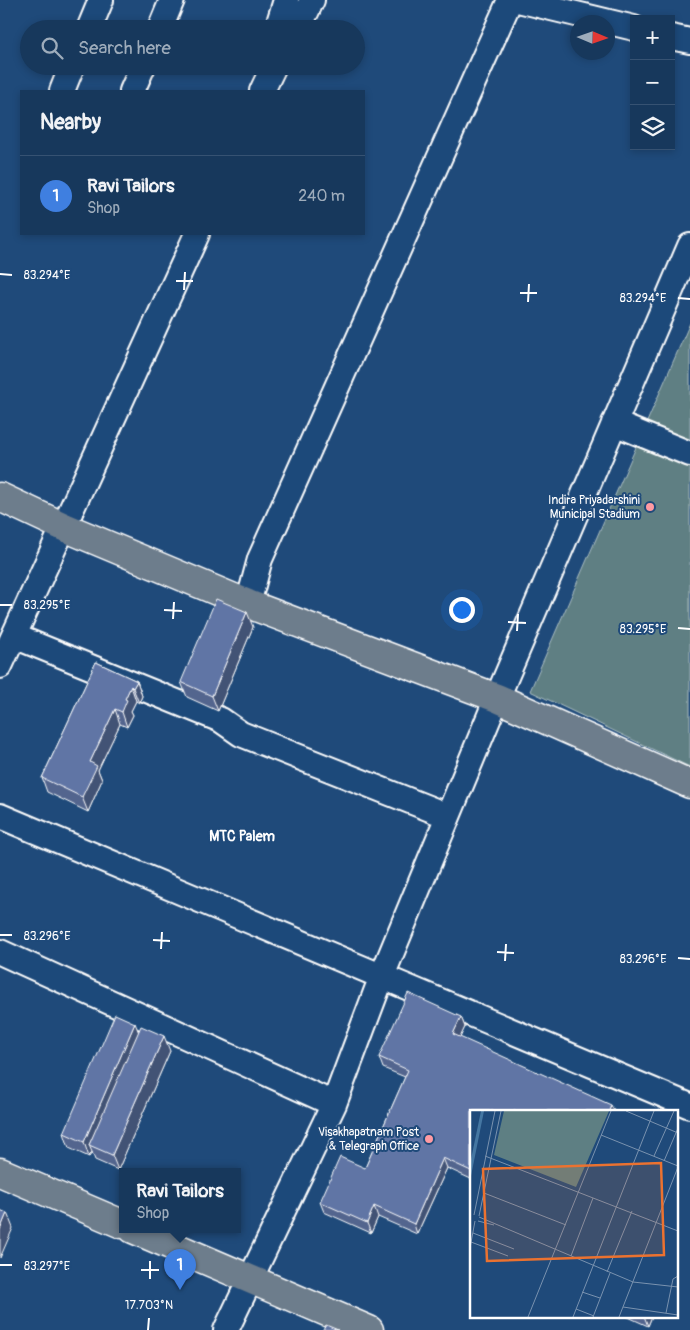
<!DOCTYPE html>
<html lang="en">
<head>
<meta charset="utf-8">
<style>
  body { margin:0; font-family:Pangolin,sans-serif; background:#244365; color:#f1f3f6 }
  .controls { position:absolute; right:15px; top:15px; display:grid; overflow:hidden; border-radius:0px; box-shadow:0 2px 8px #0003 }
  .controls button { width:45px; height:45px; display:grid; place-items:center; padding:0; border:0; border-bottom:1px solid #365272; background:#17385c; color:#f1f3f6; font:25px sans-serif }
  .compass { position:absolute; left:570px; top:15px; width:45px; height:45px; border-radius:50%; background:#17385c; box-shadow:0 2px 8px #0003; rotate:92deg }
  .you { position:absolute; left:461px; top:609px; width:18px; height:18px; margin:-12px; border:4px solid #fff; border-radius:50%; background:#1a73e8; box-shadow:0 0 0 8px #1a73e833 }
  .badge { display:grid; place-items:center; width:32px; height:32px; border-radius:50%; background:#ea580c; color:#fff; font-size:16px; font-weight:700 }
  .pin { position:absolute; translate:-50% -41px; filter:drop-shadow(0 1px 2px #0008) }
  .pin::after { content:''; position:absolute; top:26px; width:18px; height:15px; background:inherit; clip-path:polygon(0 0,100% 0,50% 100%) }
  .popup { position:absolute; left:119px; top:1168px; width:122px; height:65px; box-sizing:border-box; display:grid; place-content:center; border-radius:0px; background:#17385c; filter:drop-shadow(0 1px 4px #0005); font-size:16px; white-space:nowrap; color:#9eacbb }
  .popup b { font-size:19px; color:#f1f3f6 }
  .popup::after { content:''; position:absolute; left:50%; top:100%; margin-left:-10px; border:10px solid transparent; border-top-color:#17385c }
  .list { margin:0; padding:0; list-style:none }
  h2 { display:flex; justify-content:space-between; align-items:center; height:65px; margin:0; padding:0 20px; font-size:21px }
  h2 small { font-size:16px; font-weight:400; color:#9eacbb }
  .list li { display:grid; grid-template-columns:32px 1fr auto; gap:15px; align-items:center; box-sizing:border-box; height:80px; padding:0 20px; border-top:1px solid #365272 }
  .list b { display:block; font-size:19px; white-space:nowrap }
  .list p { margin:0; font-size:16px; white-space:nowrap; color:#9eacbb }
  .list em { font-size:16px; font-style:normal; color:#9eacbb }
  .icon { flex:none; width:28px; height:28px; fill:none; stroke:currentColor; stroke-width:2; stroke-linecap:round; stroke-linejoin:round }
  .map { position:relative; flex:none; width:690px; height:1330px; overflow:hidden }
  .search { position:absolute; background:#17385c; box-shadow:0 2px 8px #0003; left:20px; top:20px; width:345px; height:55px; display:flex; align-items:center; gap:12px; box-sizing:border-box; padding:0 18px; border-radius:28px; color:#9eacbb; font-size:19px }
  .panel { position:absolute; background:#17385c; box-shadow:0 2px 8px #0003; left:20px; top:90px; width:345px; height:145px; border-radius:0px }
  .map>svg:first-child { display:block }
  .pitch { fill:#5e7f83; stroke:#aebfc1 }
  .lines { fill:none; stroke-linecap:round; stroke-linejoin:round }
  .minor-casing { stroke:#fff; stroke-width:28 }
  .major-casing { stroke:#fff; stroke-width:31 }
  .minor { stroke:#1f4a7a; stroke-width:24 }
  .major { stroke:#6d7d8c; stroke-width:28 }
  .wall { fill:#53658e; stroke:#fff }
  .shaded-wall { fill:#435274; stroke:#fff }
  .building { fill:#6075a5; stroke:#fff }
  .ticks { fill:none; stroke:#fff; stroke-width:2 }
  .poi-dot { fill:#ff9aa2; stroke:#1f4a7a; stroke-width:2 }
  .labels { text-anchor:middle; stroke-width:4; stroke-linejoin:round; paint-order:stroke }
  .poi-label { font-size:12px; fill:#fff; stroke:#1f4a7a; text-anchor:end }
  .neighbourhood-label { font-size:14px; font-weight:bold; fill:#fff; stroke:#1f4a7a }
  .inset-road { fill:none; stroke:#7992af; stroke-width:1 }
  .view { fill:#eb7230; fill-opacity:0.15; stroke:#eb7230; stroke-width:2.5 }
  .inset-edge { fill:none; stroke:#fff; stroke-width:2.5 }
  .ticks-label { font-size:12px; text-anchor:middle; fill:#fff; stroke:#1f4a7a; stroke-width:4; stroke-linejoin:round; paint-order:stroke }
</style>
</head>
<body>
<div class="map">
<svg width="690" height="1330" viewBox="0 0 690 1330">
  <rect width="100%" height="100%" fill="#1f4a7a"/>
  <filter id="ink" filterUnits="userSpaceOnUse"><feTurbulence type="fractalNoise" baseFrequency=".02" numOctaves="2"/><feDisplacementMap in="SourceGraphic" scale="10" xChannelSelector="R" yChannelSelector="G"/><feConvolveMatrix kernelMatrix="1 2 1 2 8 2 1 2 1" color-interpolation-filters="sRGB"/></filter>
  <g filter="url(#ink)">
    <path class="pitch" d="M690,323V767L530,691Z"/>
    <g class="lines">
      <defs>
        <path id="minor" d="M518,0L634,28
          M89,29L101,0
          M160,29L172,0
          M277,29L286,0
          M298,29L312,0
          M671,37L690,41
          M62,91L72,66
          M132,91L143,66
          M262,91L274,66
          M614,423L690,454
          M248,604L260,559L510,0
          M14,636L221,720L241,734L448,816
          M0,666L197,234
          M0,816L690,1106
          M0,952L334,1104
          M226,1330L334,1104L382,976L497,698L690,246"/>
        <path id="major" d="M0,497L64,527L248,604L497,698L690,784
          M0,1172L122,1224
          M133,1229L369,1330"/>
      </defs>
      <use href="#minor" class="minor-casing"/>
      <use href="#major" class="major-casing"/>
      <use href="#minor" class="minor"/>
      <use href="#major" class="major"/>
    </g>
    <path class="wall" d="M253,627L218,711L187,697L181,682Z
      M96,662L137,681L142,696L139,703L136,701L131,711L133,715L127,727L120,724L98,770L102,780L88,812L47,792L42,778Z
      M461,1017L465,1027L460,1037L471,1111V1179L447,1168L417,1234L378,1217L371,1233L324,1212L320,1202L365,1168L405,1077L383,1068L379,1057Z
      M138,1032L170,1051L118,1170L95,1160L92,1152L89,1157L69,1148L64,1133Z
      M626,1316H652L648,1326Z"/>
    <path class="shaded-wall" d="M247,612L253,627L218,711L212,696Z
      M137,681L142,696L139,703L133,688Z
      M131,686L136,701L131,711L133,715L127,727L122,712L125,699Z
      M115,709L120,724L98,770L102,780L88,812L82,797L90,762Z
      M461,1017L465,1027L457,1044L453,1034Z
      M135,1023L141,1038L89,1145L92,1152L89,1157L84,1142Z
      M164,1036L170,1051L118,1170L112,1155Z
      M611,1105L614,1111H609Z
      M443,1158L447,1168L417,1234L414,1224Z
      M374,1206L378,1217L371,1233L367,1223Z
      M7,1213L13,1228L0,1258V1230Z
      M644,1316H652L648,1326Z"/>
    <path class="building" d="M216,599L247,612L212,696L181,682Z
      M96,662L137,681L133,688L131,686L125,699L127,700L122,712L115,709L90,762L97,766L82,797L42,778Z
      M408,993L461,1017L453,1034L611,1105L609,1111H471V1171L443,1158L414,1224L374,1206L367,1223L320,1202L340,1157L365,1168L408,1070L379,1057Z
      M115,1014L135,1023L84,1142L64,1133Z
      M141,1026L164,1036L112,1155L89,1145Z
      M0,1210L7,1213L0,1230Z
      M326,1325L338,1330H323Z"/>
  </g>
  <path class="ticks" d="M0,274L12,275M176,281H193M184,290L185,272M520,293H537M678,298L690,299M528,302L529,284M0,605H12M164,610L182,611M173,619L174,602M508,622L526,623M678,628L690,629M517,631L518,614M0,935H12M153,940L170,941M161,949L162,932M497,952L514,953M678,958L690,959M505,961L506,944M0,1265H12M141,1270H159M150,1279V1261M148,1330L149,1318"/>
  <g class="poi-dot">
    <circle cx="650" cy="507" r="5"/>
    <circle cx="429" cy="1139" r="5"/>
  </g>
  <g class="labels">
    <g class="poi-label">
      <text x="640" y="504">Indira Priyadarshini<tspan x="640" dy="14">Municipal Stadium</tspan></text>
      <text x="419" y="1136">Visakhapatnam Post<tspan x="419" dy="14">&amp; Telegraph Office</tspan></text>
    </g>
    <g class="neighbourhood-label">
      <text x="242" y="841">MTC Palem</text>
    </g>
  </g>
  <g transform="translate(470 1110)">
    <rect width="208" height="208" fill="#1f4a7a"/>
    <path d="M34,1H139L106,77L24,45Z" fill="#5e7f83"/>
    <path d="M11,1H14L0,71V54Z" fill="#4577a2"/>
    <path class="inset-road" d="M156,1L208,23M131,25L208,56M15,46L208,121M184,46L204,1M194,51L208,18M14,83L96,115M4,105L25,1M9,106L31,1M9,107L163,172L208,177M8,111L24,115M3,123L44,139M1,132L38,146M0,138L5,111M101,146L123,88M137,162L162,101M112,182L130,188M153,197L208,205M106,199L124,206M196,203L203,169L208,166M58,207L141,1M103,207L184,1M123,207L140,163M149,207L208,57"/>
    <path class="view" d="M191,53L194,145L17,151L13,59Z"/>
    <rect width="208" height="208" class="inset-edge"/>
  </g>
  <g class="ticks-label">
    <text x="47" y="279">83.294°E</text>
    <text x="643" y="302">83.294°E</text>
    <text x="47" y="609">83.295°E</text>
    <text x="643" y="633">83.295°E</text>
    <text x="47" y="940">83.296°E</text>
    <text x="643" y="963">83.296°E</text>
    <text x="47" y="1270">83.297°E</text>
    <text x="149" y="1309">17.703°N</text>
  </g>
</svg>
<div class="controls">
<button>+</button>
<button>−</button>
<button><svg class="icon" aria-label="layers" viewBox="0 0 24 24"><path d="M12 4l9 5-9 5-9-5zM3 14l9 5 9-5"/></svg></button>
</div>
<svg class="compass" viewBox="-18 -18 36 36"><path d="M0-13l5 13h-10z" fill="#e53935"/><path d="M0 13l5-13h-10z" fill="#9eacbb"/></svg>
<div class="you"></div>
<div class="pin badge" style="left:180px;top:1290px;background:#3f7fe0">1</div>
<div class="popup"><b>Ravi Tailors</b>Shop</div>
<div class="search"><svg class="icon" aria-label="search" viewBox="0 0 24 24"><circle cx="10" cy="10" r="6"/><path d="M15 15l6 6"/></svg>Search here</div>
<section class="panel">
<h2>Nearby<small></small></h2>
<ul class="list">
<li><span class="badge" style="background:#3f7fe0">1</span><div><b>Ravi Tailors</b><p>Shop</p></div><em>240 m</em></li>
</ul>
</section>
</div>
</body>
</html>
